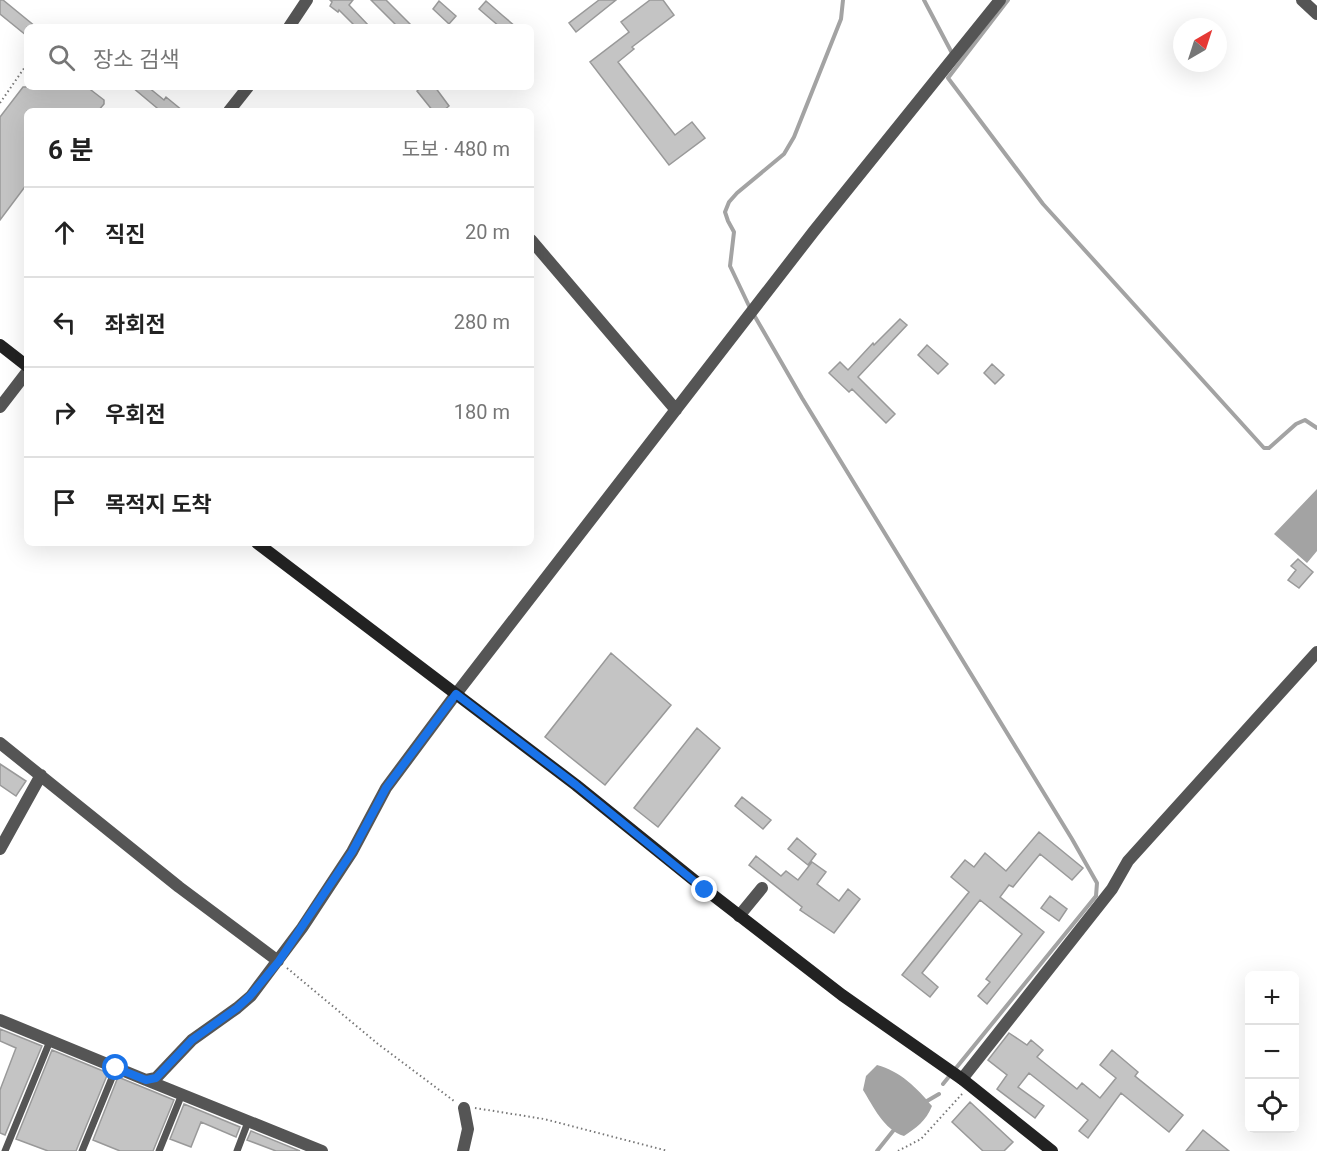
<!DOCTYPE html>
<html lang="ko">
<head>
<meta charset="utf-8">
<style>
  body { margin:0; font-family:Roboto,"Noto Sans KR",sans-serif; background:#f2f2f2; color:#222 }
  .controls { position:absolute; right:18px; bottom:18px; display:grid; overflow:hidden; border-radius:9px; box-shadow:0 6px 24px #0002 }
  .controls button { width:54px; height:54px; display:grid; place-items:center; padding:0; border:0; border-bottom:2px solid #e0e0e0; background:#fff; color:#222; font:30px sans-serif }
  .compass { position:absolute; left:1173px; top:18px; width:54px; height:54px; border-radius:50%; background:#fff; box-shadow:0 6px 24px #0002; rotate:39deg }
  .stop { position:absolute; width:18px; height:18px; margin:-14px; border:4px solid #1a73e8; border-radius:50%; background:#fff }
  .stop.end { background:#1a73e8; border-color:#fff; box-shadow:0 2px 6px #0008 }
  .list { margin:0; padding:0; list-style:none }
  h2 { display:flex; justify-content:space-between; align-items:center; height:78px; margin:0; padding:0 24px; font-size:26px }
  h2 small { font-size:20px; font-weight:400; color:#767676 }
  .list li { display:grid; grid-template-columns:39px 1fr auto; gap:18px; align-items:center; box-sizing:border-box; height:90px; padding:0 24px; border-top:2px solid #e0e0e0 }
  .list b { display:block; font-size:22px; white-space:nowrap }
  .list em { font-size:20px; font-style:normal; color:#767676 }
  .icon { flex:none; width:33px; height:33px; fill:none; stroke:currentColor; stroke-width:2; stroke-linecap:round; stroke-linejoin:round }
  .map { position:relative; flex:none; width:1317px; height:1151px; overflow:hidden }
  .search { position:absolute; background:#fff; box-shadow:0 6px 24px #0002; left:24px; top:24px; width:510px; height:66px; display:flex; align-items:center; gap:15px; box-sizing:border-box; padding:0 21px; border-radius:9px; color:#767676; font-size:22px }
  .panel { position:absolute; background:#fff; box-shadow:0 6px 24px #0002; left:24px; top:108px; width:510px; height:438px; border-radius:9px }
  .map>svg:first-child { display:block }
  .water { fill:#a3a3a3 }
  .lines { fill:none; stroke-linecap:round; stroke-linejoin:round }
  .stream { stroke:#a3a3a3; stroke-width:4 }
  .building { fill:#c4c4c4; stroke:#999; stroke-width:1.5 }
  .path { stroke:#777; stroke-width:2; stroke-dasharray:1.5 3; stroke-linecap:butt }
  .lane { stroke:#555; stroke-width:7 }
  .street { stroke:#555; stroke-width:12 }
  .secondary { stroke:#222; stroke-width:12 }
  .route { stroke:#1a73e8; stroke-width:8 }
</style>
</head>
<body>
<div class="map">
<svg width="1317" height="1151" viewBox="0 0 1317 1151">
  <rect width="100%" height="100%" fill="#fff"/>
  <path class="water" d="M1317,489V551L1307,563L1274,534Z
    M877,1065C900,1071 917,1088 932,1106C926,1121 916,1128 904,1136C884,1130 873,1106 863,1090L866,1076Z"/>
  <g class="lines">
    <path class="stream" d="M924,0L953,55
      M1008,0L948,78L1043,204L1264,448H1269L1296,424L1305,420L1317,428
      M750,308L730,266L734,232L728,221L725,212L729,202L737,193L784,154L794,137L841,19L843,0
      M754,315L802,398L1072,839L1097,883L1096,896L943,1084
      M927,1101L939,1094
      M877,1151L893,1131"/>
  </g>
  <path class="building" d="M0,0H3L36,27H27V36L0,14Z
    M330,0H353L349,5L370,27H356L339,10L338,12L330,6L332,2Z
    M371,0H386L413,27H398Z
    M599,0H616L576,32L569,23Z
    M650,0H663L674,15L632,47L634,49L618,62L675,135L692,122L705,138L669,165L590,62L629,32L621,22Z
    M439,1L456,16L449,24L433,9Z
    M486,1L502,15L516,27H500L479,9Z
    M23,87H87L104,100V104L98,111H27V184L0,220V117Z
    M132,87H148L164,100L166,97L183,111H154L157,108Z
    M422,87H435L449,106L443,111H433L417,91Z
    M900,319L907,325L858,377L895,414L886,423L852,389L849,392L829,373L840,362L848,370L873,343L874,345Z
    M927,345L948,364L938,374L918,355Z
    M992,364L1004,375L995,384L984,373Z
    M1298,559L1313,572L1299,588L1288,580L1296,570L1291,566Z
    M611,653L671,705L605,785L545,737Z
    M697,728L720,748L658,827L634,808Z
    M0,764L26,781L16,796L0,785Z
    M742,797L771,820L763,829L735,806Z
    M1039,832L1083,868L1072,880L1040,854L1013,887L1009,885L1000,897L1044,932L987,1004L978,996L990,982L986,979L1022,934L980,900L922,973L938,987L930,997L902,975L969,892L951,877L965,860L974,867L985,853L1006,871Z
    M797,838L816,854L808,865L788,849Z
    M756,856L781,876L786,871L798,880L812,862L826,872L817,884L839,901L848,889L860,899L834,933L800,910L802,907L749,865Z
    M1050,896L1067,909L1059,921L1041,908Z
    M0,1029L42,1046L5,1135L0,1133V1090L16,1048L0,1041Z
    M1009,1033L1027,1045L1031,1040L1043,1050L1037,1057L1077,1089L1082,1083L1100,1098L1116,1078L1100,1065L1112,1050L1138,1072L1135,1076L1183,1115L1169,1132L1121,1093L1088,1138L1079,1131L1088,1120L1029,1073L1018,1087L1044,1106L1035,1118L997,1089L1007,1075L988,1060Z
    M52,1050L108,1073L76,1151H48L16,1139Z
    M118,1077L174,1100L153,1151H120L93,1140Z
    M970,1102L1013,1142L1004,1151H983L952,1122Z
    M184,1104L240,1127L236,1137L201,1122L191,1147L170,1139Z
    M1203,1130L1229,1151H1186Z
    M251,1131L300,1151H276L247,1140Z"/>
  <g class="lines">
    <path class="path" d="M0,103L27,64
      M287,968L378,1044L454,1101
      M475,1108L544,1119L668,1151
      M898,1151L921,1139L962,1094"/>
    <path class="lane" d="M5,1151L50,1041
      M82,1151L116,1068
      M159,1151L182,1094
      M237,1151L248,1122"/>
    <path class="street" d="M1302,0L1317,14
      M289,27L307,0
      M229,111L248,87
      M531,240L676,410
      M0,407L27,372
      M0,743L179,887L278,961
      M0,849L41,775
      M739,916L762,888
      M0,1020L146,1080L156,1078L192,1040L237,1008L251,996L302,928L352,852L386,788L456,694L814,231L1000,0
      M962,1079L1112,889L1128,861L1317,652
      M146,1080L322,1151
      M463,1151L468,1129L464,1108"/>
    <path class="secondary" d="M0,345L27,366
      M257,543L576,785L705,889L842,995L962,1079L1052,1151"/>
  </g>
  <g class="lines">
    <path class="route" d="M116,1068L146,1080L156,1078L192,1040L237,1008L250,996L279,961L352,852L386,788L456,694L576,785L705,890"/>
  </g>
</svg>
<div class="controls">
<button>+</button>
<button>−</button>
<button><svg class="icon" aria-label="locate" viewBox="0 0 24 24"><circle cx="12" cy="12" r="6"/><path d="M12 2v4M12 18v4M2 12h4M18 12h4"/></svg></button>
</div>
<svg class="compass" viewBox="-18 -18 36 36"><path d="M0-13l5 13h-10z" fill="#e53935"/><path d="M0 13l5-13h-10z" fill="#767676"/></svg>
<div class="stop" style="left:116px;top:1068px"></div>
<div class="stop end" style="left:705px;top:890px"></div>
<div class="search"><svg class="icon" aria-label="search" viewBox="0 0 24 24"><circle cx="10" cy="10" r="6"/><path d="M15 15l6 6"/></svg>장소 검색</div>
<section class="panel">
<h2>6 분<small>도보 · 480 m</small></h2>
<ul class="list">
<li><svg class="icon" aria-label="ahead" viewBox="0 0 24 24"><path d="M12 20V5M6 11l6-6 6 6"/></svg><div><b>직진</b></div><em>20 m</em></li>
<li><svg class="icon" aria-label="left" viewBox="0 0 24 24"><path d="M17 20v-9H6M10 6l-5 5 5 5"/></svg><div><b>좌회전</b></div><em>280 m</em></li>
<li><svg class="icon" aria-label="right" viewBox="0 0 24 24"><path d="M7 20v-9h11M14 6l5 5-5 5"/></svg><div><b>우회전</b></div><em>180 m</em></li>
<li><svg class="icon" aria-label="arrive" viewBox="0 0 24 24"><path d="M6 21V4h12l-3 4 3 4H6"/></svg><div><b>목적지 도착</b></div></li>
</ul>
</section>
</div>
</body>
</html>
